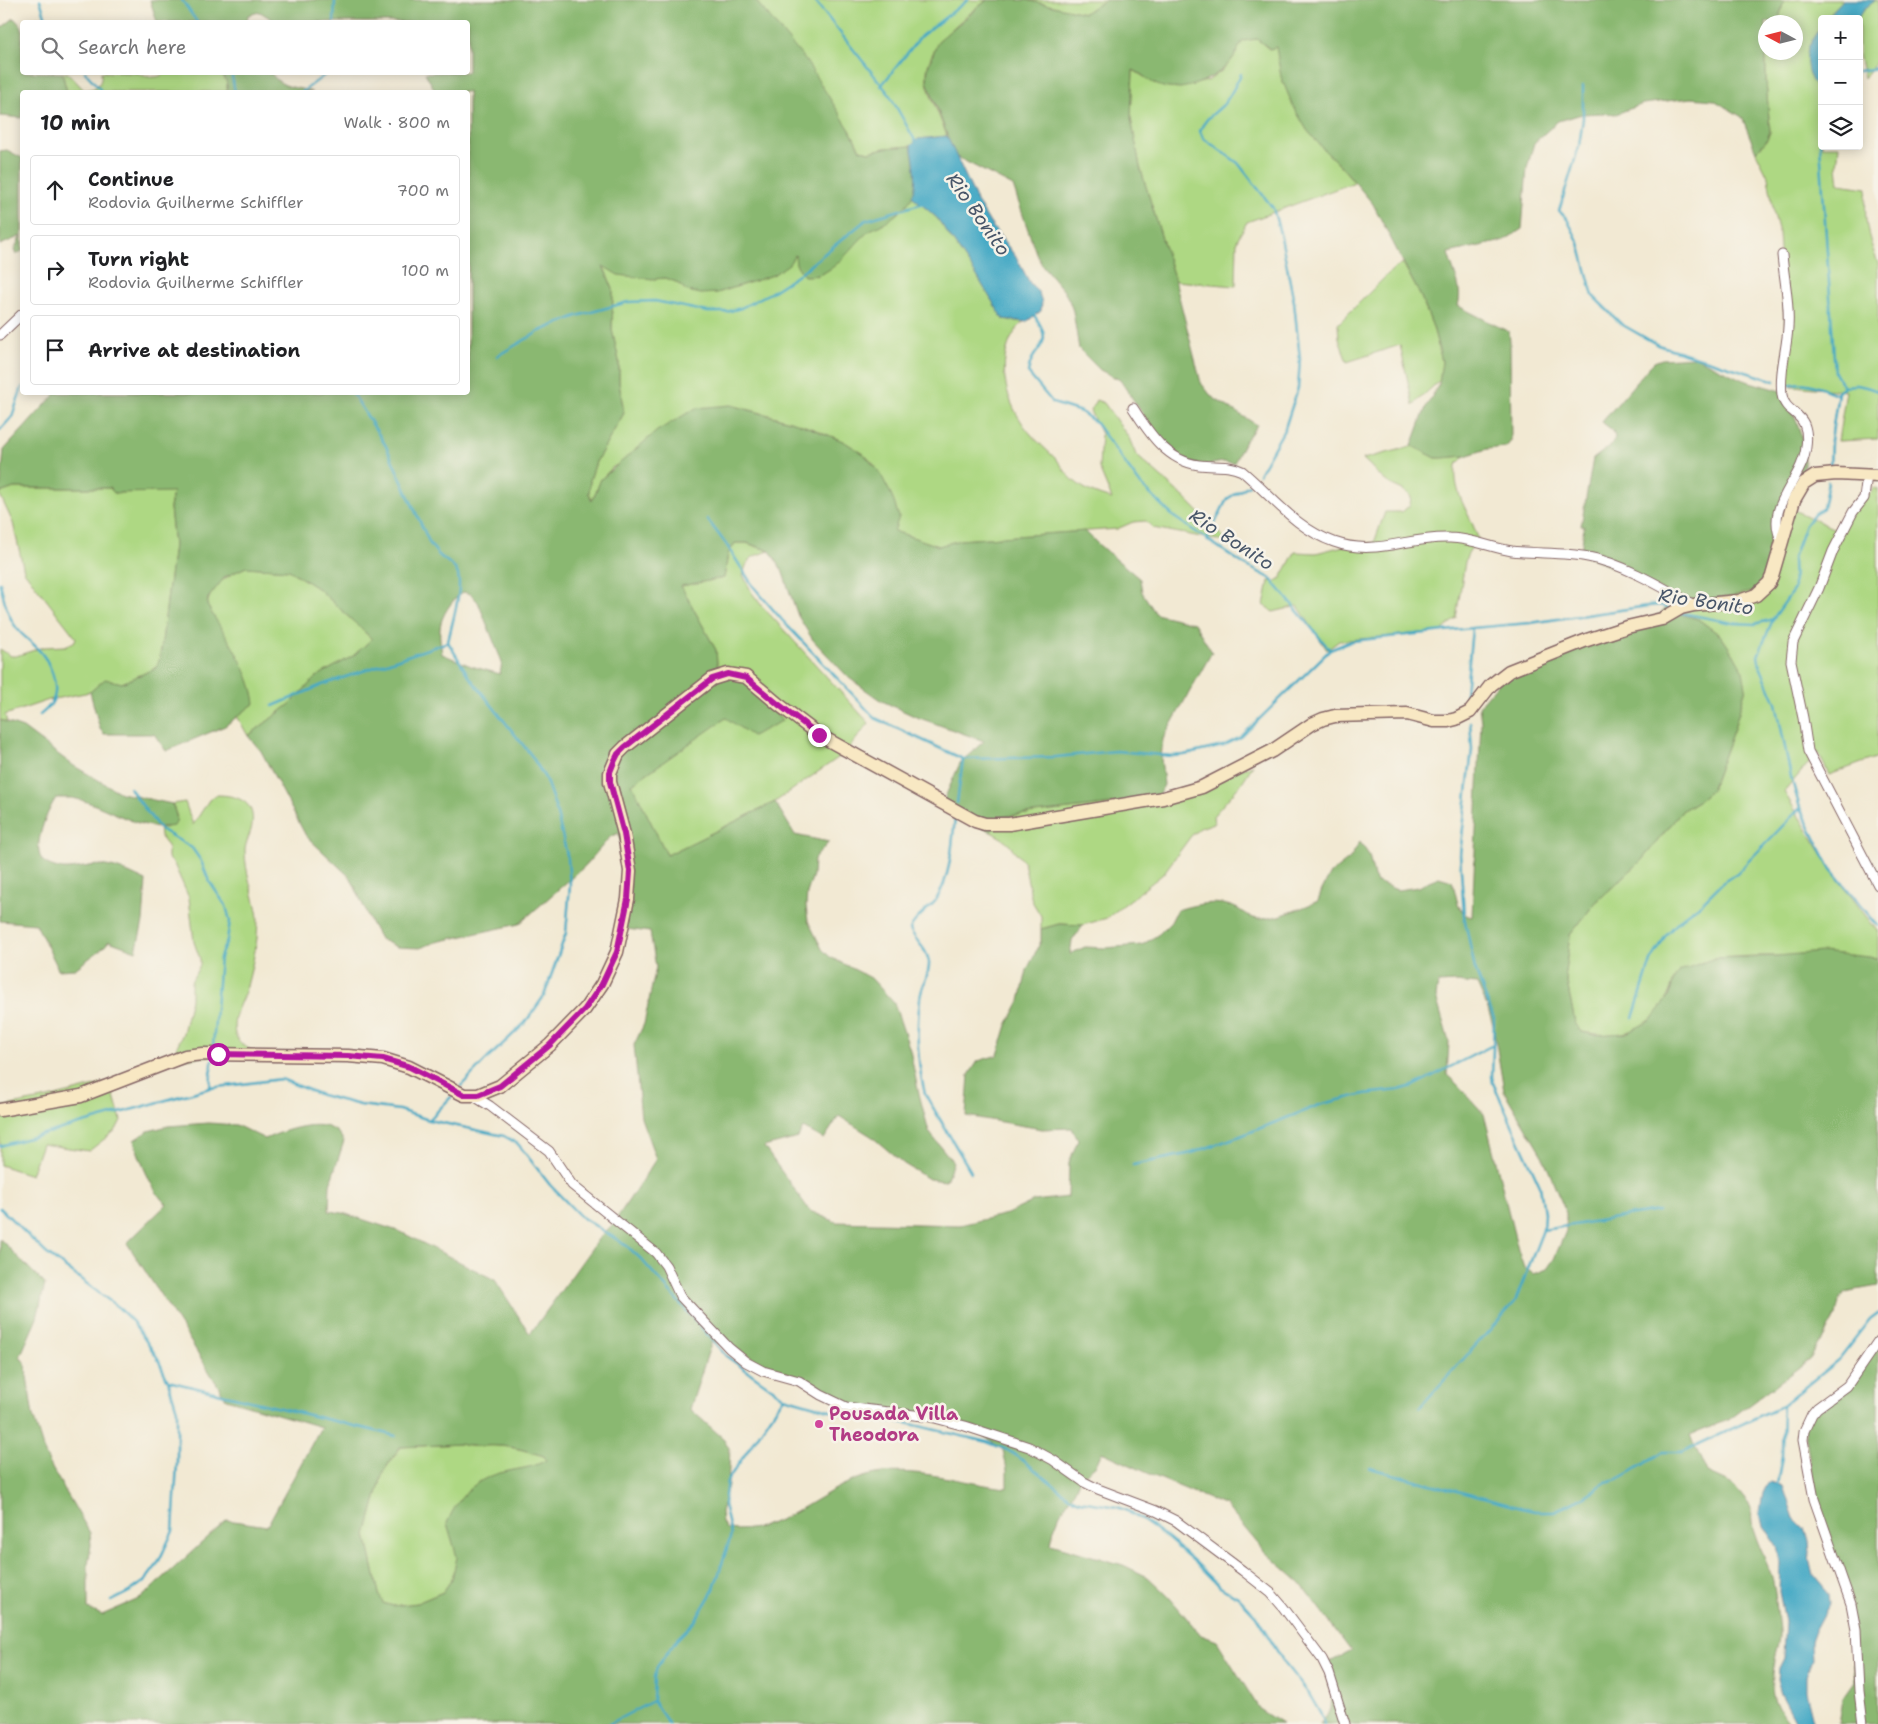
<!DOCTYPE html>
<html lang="en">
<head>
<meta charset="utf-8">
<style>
  body { margin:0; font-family:"Shantell Sans",sans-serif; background:#f2f2f2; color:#202124 }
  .controls { position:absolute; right:15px; top:15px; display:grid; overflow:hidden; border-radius:5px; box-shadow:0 2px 12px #0003 }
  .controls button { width:45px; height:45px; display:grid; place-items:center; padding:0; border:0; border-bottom:1px solid #e0e0e0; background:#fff; color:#202124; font:25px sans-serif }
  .compass { position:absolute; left:1758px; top:15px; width:45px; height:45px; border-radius:50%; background:#fff; box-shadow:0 2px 12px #0003; rotate:277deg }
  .stop { position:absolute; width:15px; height:15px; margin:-11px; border:4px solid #b5179e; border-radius:50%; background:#fff }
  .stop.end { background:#b5179e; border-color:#fff; box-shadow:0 1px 5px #0008 }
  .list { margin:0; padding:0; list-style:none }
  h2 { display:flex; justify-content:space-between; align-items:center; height:65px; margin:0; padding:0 20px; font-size:21px }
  h2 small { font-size:16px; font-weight:400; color:#757577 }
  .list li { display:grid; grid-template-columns:32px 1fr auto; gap:15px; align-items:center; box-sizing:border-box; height:70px; margin:0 10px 10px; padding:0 10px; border:1px solid #e0e0e0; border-radius:5px }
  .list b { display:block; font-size:19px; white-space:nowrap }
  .list p { margin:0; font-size:16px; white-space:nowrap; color:#757577 }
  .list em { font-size:16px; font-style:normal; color:#757577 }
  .icon { flex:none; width:28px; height:28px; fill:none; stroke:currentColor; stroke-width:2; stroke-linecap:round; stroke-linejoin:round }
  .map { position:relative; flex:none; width:1878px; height:1724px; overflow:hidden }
  .search { position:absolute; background:#fff; box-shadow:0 2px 12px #0003; left:20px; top:20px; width:450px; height:55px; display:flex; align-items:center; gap:12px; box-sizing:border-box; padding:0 18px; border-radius:5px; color:#757577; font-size:19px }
  .panel { position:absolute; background:#fff; box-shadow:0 2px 12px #0003; left:20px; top:90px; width:450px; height:305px; border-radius:5px }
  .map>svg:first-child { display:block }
  .green { fill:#aed883; stroke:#7c7c57 }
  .forest { fill:#8ab871; stroke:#6a6c4e; fill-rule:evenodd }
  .water { fill:#45a9c5; stroke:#486478 }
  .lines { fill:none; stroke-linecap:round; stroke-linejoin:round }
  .stream { stroke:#45a9c5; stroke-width:2.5 }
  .street-casing { stroke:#856666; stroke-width:11 }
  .secondary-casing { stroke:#856666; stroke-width:15 }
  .street { stroke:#fff; stroke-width:9 }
  .secondary { stroke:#f8e8c3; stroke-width:12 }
  .route { stroke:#b5179e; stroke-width:6 }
  .hotel-dot { fill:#d1479c; stroke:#f7f3e8; stroke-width:2 }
  .labels { text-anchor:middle; stroke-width:5; stroke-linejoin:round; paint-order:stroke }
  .hotel-label { font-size:18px; font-weight:bold; fill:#b23c85; stroke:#f7f3e8; text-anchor:start }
  .water-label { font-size:19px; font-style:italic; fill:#485669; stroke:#f7f3e8 }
</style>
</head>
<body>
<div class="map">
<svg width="1878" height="1724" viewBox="0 0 1878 1724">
  <rect width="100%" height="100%" fill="#f7f3e8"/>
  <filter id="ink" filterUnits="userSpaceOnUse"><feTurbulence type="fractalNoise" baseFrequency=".02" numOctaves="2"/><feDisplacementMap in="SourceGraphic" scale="10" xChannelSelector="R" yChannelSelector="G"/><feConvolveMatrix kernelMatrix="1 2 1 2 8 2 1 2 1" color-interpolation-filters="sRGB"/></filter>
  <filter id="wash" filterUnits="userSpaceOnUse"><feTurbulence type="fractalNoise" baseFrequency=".0096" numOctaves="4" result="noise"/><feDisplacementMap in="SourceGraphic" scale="20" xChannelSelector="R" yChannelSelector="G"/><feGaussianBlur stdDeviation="1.12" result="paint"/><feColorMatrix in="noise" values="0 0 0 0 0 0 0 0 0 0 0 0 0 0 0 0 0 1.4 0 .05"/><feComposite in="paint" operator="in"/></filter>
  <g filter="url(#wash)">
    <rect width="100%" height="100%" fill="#f2e9d3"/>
    <path class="green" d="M755,0H987C963,19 923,46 927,81C929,94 942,122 947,136L918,139L911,146L885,148L869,152L860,150L850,130L784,35Z
      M1026,0H1106L1084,13Z
      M1784,0H1843L1825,19H1822V25L1817,32V90L1822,94V146H1839L1837,166L1839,184L1867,188C1863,216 1867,236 1878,263V439L1838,441L1846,391L1783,385L1785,327L1779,233L1774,214L1768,176L1756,152L1766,141L1770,132L1766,81V53L1796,52V22H1778Z
      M1876,0H1878V60L1864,78L1859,54V19H1857L1864,9Z
      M1257,39L1269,49L1277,47L1279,59L1307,130L1355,182L1247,222L1237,240L1236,286L1175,281L1140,167L1131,118L1133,70L1149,80L1175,88L1208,81L1224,69L1233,58L1242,41Z
      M101,72L138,73C145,78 159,79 165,73H218C226,77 228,83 227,92H67L62,73H68L84,90C95,90 103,85 101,72Z
      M912,196L937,218L977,276L1003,319L1023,322C996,349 1001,391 1021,421C1030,436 1045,448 1057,460C1062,465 1064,471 1069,476C1080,488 1096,495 1112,499L1099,468L1101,434L1090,411L1096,400L1104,403L1129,438L1136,455L1185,498L1228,542L1153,528L1146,521L1133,522L1117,529L960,540L939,546L893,531C889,513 887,492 880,475C865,436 768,415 731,405L613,467L601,479L593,501L589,494L590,480L596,462L624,413L619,383V361L612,330L613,289L603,265L653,279L666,278L676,282L687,291L717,293L773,275L796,254L816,276C838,266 850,247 868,231C872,228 877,227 882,224C895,217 904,208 912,196Z
      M1403,263L1421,297L1433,327L1442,361L1440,380L1413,405L1400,345L1347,362L1339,339L1338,324L1391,271Z
      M1414,446L1436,458L1465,456L1456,465C1453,495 1469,511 1478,538L1468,553L1465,562L1456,618L1442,631L1339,641L1327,650L1298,606L1273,612L1264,605L1269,581L1274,582L1281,578L1295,552L1316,553L1355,543H1374L1385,512H1402L1410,505L1411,497C1405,489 1396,488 1387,482C1378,476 1372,466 1363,459Z
      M1873,487L1876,489L1878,488V757L1829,775L1818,752L1784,792L1835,875L1878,932V958L1853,956H1753L1715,958L1674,979C1661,1026 1629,1041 1582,1032L1575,1023L1565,972L1570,935L1595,903L1641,861L1683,810L1701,799L1711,790L1734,728L1746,688L1734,655L1721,636L1698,619L1676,613L1790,508L1837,530L1851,504L1871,493Z
      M14,488H110L114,493L173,491L170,508L174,545L160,658L156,668L122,683L105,680L90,692L49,700L5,715L7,722L0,720V649L11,656H16L44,647L65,646L74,642L76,638L24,571L13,523L0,495V493Z
      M735,543H746L770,551C752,556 748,557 743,575L752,593L762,606L869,723L845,753L775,802L667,855L632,784L726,717L744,674L721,669L717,664L716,650L681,586L724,578L728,554Z
      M246,567L289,570L320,590L372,639L353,656L316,677L289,705L248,736L237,716L255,703L207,605C211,585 228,575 246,567Z
      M1253,765L1241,784L1213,816L1214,823L1200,828L1191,836L1163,874L1107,918L1083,925L1059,924L1041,929V916L1032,901L1024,862L1005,840L991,832L1000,817L1156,799Z
      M216,795C240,795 258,803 251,830C249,837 245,844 245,851C245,872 253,891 257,911C259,919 257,930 257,938C255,953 251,971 247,986C242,1002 231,1016 235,1034C238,1043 246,1047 254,1052L171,1060L183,1033L191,999V982L200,965V959L194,942L189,898L174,864L168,858V846L160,836L159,827L165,828L177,817L172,804L185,802L193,825L209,800Z
      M110,1082L121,1120L116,1130L89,1151L42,1144L31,1175L0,1165V1107L48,1098Z
      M460,1444C476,1449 484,1444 500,1446C515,1447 530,1452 544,1456L547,1460L533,1467L509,1471L447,1523L458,1557L452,1579L443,1592L417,1603L393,1606L383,1603L379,1594L366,1535L383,1472L401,1447Z"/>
    <path class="forest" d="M150,0H755L806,61L850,130L860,150L869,152L885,148L911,146C913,157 919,183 915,192C910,205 893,218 882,224C878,227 873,228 869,231C854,244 843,262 827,271C819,276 813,276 804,276L796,264L795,255L789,264L773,275L717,293L701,294L687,291L676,282L666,278L653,279L618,275L603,266L613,289L612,330L619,361V383L624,413L596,462L590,480L589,494L592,501L601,479L657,431L696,408L731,405L797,423L843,441L864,454L880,473L892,496L899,517L894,531L939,546L960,540L1085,531L1099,545L1140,579L1142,592L1156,614L1194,623L1212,652L1163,739L1161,758L1164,785L1156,799L1000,817L991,832L943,802L960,763L984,741L914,716L880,700L849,678L813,640L798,616L782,570L770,551L747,543H735L728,554L724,578L681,586L716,650L717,664L721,669L744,674L782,721L752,736L726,718L632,784L667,855L775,802L795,835L829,842L814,859L813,875L807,893L806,906L808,921L822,949L830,957L871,978L894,1003L910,1050L918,1090L929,1132L953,1162L946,1181L929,1179L904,1164L871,1136L839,1116L824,1139L803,1128L798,1138L764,1147L810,1211L836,1222L960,1225L1007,1214L1034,1201L1068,1197L1069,1163L1078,1140L1072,1128L1042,1129L966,1116L969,1075L978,1061L998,1055L1007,1025L1020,1001L1027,970L1041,941V929L1059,924L1083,925L1072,941L1070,954L1085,947L1105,948L1142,945L1159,934L1171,922L1177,910C1197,904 1218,899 1238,909C1244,913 1252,919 1259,919C1277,919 1302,908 1318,901L1322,890L1331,873L1350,858L1360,842L1369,855L1375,881L1397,890L1419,887L1429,881L1439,877L1452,881C1457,894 1456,914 1472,917L1481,722L1479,706L1505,676L1660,614L1671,603L1674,596L1581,553L1584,526H1581L1593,459L1610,446L1615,438L1613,431L1602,422L1649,367L1654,362L1662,359L1695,357L1743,380L1781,391C1796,417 1804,434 1805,464L1767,577L1752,592L1704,601L1677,613L1698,619L1721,636L1734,655L1743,671L1746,688L1734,728L1711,790L1701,799L1683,810L1641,861L1595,903L1570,935L1565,972L1575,1023L1582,1032L1595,1035L1626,1033L1650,1021L1669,996L1674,979L1679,971L1715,958L1777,956L1822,952L1878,958V1286L1845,1292L1839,1301L1836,1316L1810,1359L1730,1419L1690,1435L1707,1473L1733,1485L1752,1508C1749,1534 1764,1553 1772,1577C1776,1593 1777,1613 1779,1630C1780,1641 1776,1650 1774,1660C1769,1688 1771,1701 1789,1724H1320L1331,1709L1332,1695L1324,1665L1351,1651L1301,1584L1264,1551L1226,1506L1154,1476L1102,1452L1096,1465L1080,1478L1075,1490L1060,1514L1054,1529L1051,1544L1123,1565L1148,1577L1169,1597L1201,1635L1217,1641L1260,1710L1282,1724H0V1239L45,1284L37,1318L20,1357L25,1363L33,1416L45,1454L53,1470L90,1533L91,1545L88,1565V1609L102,1615L141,1598L227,1520L267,1526L321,1427L226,1399L191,1342L127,1243L167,1204C153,1195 139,1157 134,1140L148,1131L168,1126L209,1123L236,1125L265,1139C283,1131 320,1117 337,1132C340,1134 342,1139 344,1141L330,1184L329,1211L343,1213L401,1232L495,1280L530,1334L599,1238L613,1224L656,1159L641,1118L634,1045L644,1024L656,967L650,932L619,928L626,872L619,833L610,837L585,866L519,924L436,942L420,948L397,947L380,939L370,921L351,878L306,836L261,751L248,736L289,705L316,677L353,656L372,639L320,590L289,570L246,567L225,577L208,598L207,605C225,636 250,667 255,703L225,726L166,751L154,734H104L100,729L90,692L105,679L122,683L156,668L160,658L174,545L170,508L173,492L114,493L110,488H14L0,493L4,450L56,393L468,392V92H436L425,73L468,72V22H277L260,12L248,15L247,22H157ZM463,592L471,594L478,602L502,662L500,674L471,666L442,654C441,646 439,637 440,629C440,617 453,598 463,592ZM1457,982L1477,984L1487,1006L1493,1025L1504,1091L1544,1159L1566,1213V1231L1554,1259L1547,1269L1534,1274L1524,1268L1518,1250L1484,1114L1457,1084L1447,1075L1449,1042L1436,997L1438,983ZM712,1340L742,1352L765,1365L799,1377L834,1399L857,1407L979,1428L988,1439L1003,1450L1007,1470V1488C963,1484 911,1464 867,1476C818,1489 780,1537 726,1529L722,1522L721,1512L728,1485L730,1450L724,1439L690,1409ZM459,1444C474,1448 484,1445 498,1446C514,1446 529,1452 544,1456L546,1460C535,1467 523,1468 509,1471C477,1477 460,1493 447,1523L457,1557L452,1579L443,1592L417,1603L393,1606L383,1603L379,1594L366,1535L383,1472L400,1447Z
      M987,0H1026L1084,13L1106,0H1784L1778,22H1766V81L1770,132L1766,141L1756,152L1742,117L1714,100L1691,98L1643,104L1616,114L1602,113L1582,114L1558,121L1534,143L1527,168L1522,229L1503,241L1448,253C1453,273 1463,286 1458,306L1509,332L1510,341L1511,441L1506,447L1487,449L1465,456L1443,458H1436L1412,446L1426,407L1439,384L1442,361L1433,327L1421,297L1373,204L1342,167L1324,150L1307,130L1293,106L1281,77L1276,47L1270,49L1257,39L1243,41C1239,46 1237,53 1233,58C1221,77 1182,95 1160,86C1150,83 1143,74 1133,70L1131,118L1140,167L1175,281L1201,383L1212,397L1257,425L1245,441L1234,463L1223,462L1195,467L1165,447L1120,380L1100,370L1079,349L1073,311L1069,300L1064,291L1042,265L1036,253L1013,186L955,156L927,81L928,67L938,41Z
      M14,18L22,27V72L62,73L67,92H22V118L0,116V29Z
      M218,73H271C282,89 295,86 312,92H227C228,83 226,77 218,73Z
      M7,150L22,158V251L16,255L14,250L21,236L0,245V151Z
      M0,720L23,728L74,766L121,793L172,804C175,812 179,819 174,826C138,833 106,804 72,798C67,798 61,798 56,798C47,811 32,846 42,860C46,865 57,868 63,869C77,870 92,863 106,866C120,868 133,875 146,881L143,922L136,951L109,941L103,948L75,969L58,970L56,964L36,924L0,921Z
      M1878,1337V1724H1839L1843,1698L1855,1681L1849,1594L1821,1529L1804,1426L1819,1404L1839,1398L1848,1387Z"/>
    <path class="water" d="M1843,0H1876L1864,9L1857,19H1825Z
      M1822,25V94C1809,83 1803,62 1809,46C1812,38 1818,31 1822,25Z
      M947,136L978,203L990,223L1016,257L1030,283L1039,293L1042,302L1041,311L1026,322L1003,319L977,276L937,218L912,196C919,185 914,158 911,146L918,139Z
      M1771,1482L1783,1486L1794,1518L1804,1528L1808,1543L1810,1562L1813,1575L1829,1594L1830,1603L1815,1631L1811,1642L1812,1660L1806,1677V1691L1814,1724H1797L1781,1694L1777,1680L1778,1667L1783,1657L1785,1621L1779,1592L1780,1561L1777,1547L1763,1526L1760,1512L1763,1492L1766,1486Z"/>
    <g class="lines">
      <path class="stream" d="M40,0L47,22
        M182,0L197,22
        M814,0L889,94L917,144
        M334,22L335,0
        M1859,71L1878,68
        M85,72L100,89V92
        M231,72L235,92
        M1241,74C1236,84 1231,96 1223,105C1214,114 1204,119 1200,131L1203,138L1238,163L1273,208L1281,237L1294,302L1300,359L1298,388L1285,428L1259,474
        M881,86L921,36L968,0
        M1583,86V119L1579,146L1559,211L1567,219L1579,243L1593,296L1621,324L1658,345L1775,381
        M302,92L329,72
        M1822,124L1820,145L1835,373L1844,386
        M1034,315C1058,349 1031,344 1028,373L1053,403L1081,412L1095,422L1141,485L1174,517L1245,565L1270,578L1330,650
        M497,356L540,331L577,316L628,302L655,301L708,312H726L741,308L770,293L798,275L866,220L924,203
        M1789,385C1804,379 1823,389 1837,394
        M352,392L386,446L430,544C433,548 436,552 440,556C446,561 454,565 457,572C464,587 451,626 448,642L468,675L531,755L545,778L555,806L568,859L570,885L566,933L544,996L525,1023L488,1058L461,1086
        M0,430L12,417L22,387
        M1830,469L1831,440L1838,392C1851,380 1863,386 1878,391
        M1828,482L1823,508L1813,515L1805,525L1793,558L1794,589L1773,619L1758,656L1760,666L1776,703L1791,777L1800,808L1830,868L1878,926
        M707,519L726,544L753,586L782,620L875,718L963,759L1056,757L1116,751L1172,756L1184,755L1223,746L1241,737L1330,650L1352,641L1472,628L1530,623L1648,606L1660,605L1670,609
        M1207,539L1227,499L1249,485
        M0,583C4,599 8,620 20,632C25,638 32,642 37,648C49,660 62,687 51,704C48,708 44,712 40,715
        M1682,613L1733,623L1755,624L1773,619
        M1465,704L1472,628
        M273,706L322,685L448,642
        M130,788L136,797L160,829L192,848L201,861L209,881L226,906L230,921L227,940L220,957L213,1047
        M957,803L963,759
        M955,818C952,845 951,876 936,900C928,911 916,916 910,929C915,941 927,948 929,962C930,975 921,986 920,999C916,1030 917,1063 925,1094L971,1172
        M1633,1018L1651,961L1666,935L1686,914L1702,903L1722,883L1737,873L1800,808
        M210,1088L212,1061
        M429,1120L451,1097
        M0,1146L210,1088L281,1079L321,1095L360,1105L399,1110L429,1120L504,1136L518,1144L550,1185L580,1216L627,1246L641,1259L726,1356L784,1397L867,1421L906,1423L987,1442L1007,1450L1020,1458L1069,1497L1080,1501L1117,1507L1132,1513L1165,1536L1196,1563L1220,1587L1238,1597L1256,1616L1285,1664L1309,1694L1323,1718L1324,1724
        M1133,1165L1192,1153L1243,1135L1322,1104L1364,1094L1399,1090L1413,1086L1493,1045
        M0,1208L46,1253L119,1308L133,1322L157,1357L168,1381L177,1410V1463L173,1531L157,1565L145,1581L129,1592L111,1601
        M1543,1230L1658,1211
        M168,1381L396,1436
        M1420,1407L1515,1302L1543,1230L1544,1213L1540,1186L1493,1083L1492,1076L1494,1019L1475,969L1464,916L1460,854L1472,749L1470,722
        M1370,1468L1521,1508L1535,1511H1554L1581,1499L1606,1482L1618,1479L1631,1472L1663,1452H1682L1783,1405L1839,1359L1870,1319L1878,1313
        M1777,1485L1782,1456L1783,1405
        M609,1724L653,1701
        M669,1724L653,1701L654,1677L657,1667L677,1639L695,1621L714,1589L731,1535L724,1504L727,1481L784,1397"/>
    </g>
  </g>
  <g filter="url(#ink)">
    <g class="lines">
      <defs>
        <path id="street" d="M0,335L22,314
          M1133,408C1149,433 1167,461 1199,465C1215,467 1227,464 1242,471C1272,496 1296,529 1334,542C1376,557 1408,536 1450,538C1470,538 1492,548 1512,551C1537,554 1563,552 1588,557C1622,563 1664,588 1694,605
          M1867,475L1864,498L1853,512L1833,551L1819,588L1793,642L1791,661L1803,718L1808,751L1878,885
          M1782,542C1763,505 1803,481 1806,447C1807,440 1807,431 1804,424C1799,412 1784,410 1782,395C1779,372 1787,349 1788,327C1790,303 1784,279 1782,255
          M472,1095L490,1106L549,1151L572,1185L656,1253L666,1266L680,1296L729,1348L746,1362L763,1371L799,1381L821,1395L846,1407L931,1417L965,1426L1029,1447L1053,1460L1084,1482L1098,1489L1156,1511L1176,1521L1243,1571L1271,1593L1283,1607L1322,1659L1329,1673L1345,1724
          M1863,1724L1859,1691L1856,1630L1851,1604L1814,1499L1803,1440L1804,1431L1812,1414L1817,1408L1847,1386L1878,1341"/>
        <path id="secondary" d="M0,1110L81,1096L185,1056L202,1054L348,1056L383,1059L409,1067L464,1095H478L500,1086L550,1045L585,1009L602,984L617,952L628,899L630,871L624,834L610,782V773L618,754L625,747L712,679L728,674L746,677L778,704L819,735L975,821L985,824H1009L1163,798L1202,787L1272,751L1312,724L1323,719L1335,716L1407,714L1434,721H1448L1456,719L1470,712L1491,685L1509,671L1587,640L1627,627L1662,619L1681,608L1694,605L1739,601L1756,595L1769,583L1772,576L1794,500L1804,483L1815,476L1836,474L1878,476"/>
      </defs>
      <use href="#street" class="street-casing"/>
      <use href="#secondary" class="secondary-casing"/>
      <use href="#street" class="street"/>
      <use href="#secondary" class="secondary"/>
    </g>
  </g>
  <g class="lines" filter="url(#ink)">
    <path class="route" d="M218,1054L348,1056L383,1059L410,1067L464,1095H478L500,1086L550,1045L585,1009L602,984L617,952L628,899L630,871L624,834L610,782V772L614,762L618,754L625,747L712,679L728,674L746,678L778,704L819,735"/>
  </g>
  <circle class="hotel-dot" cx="819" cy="1424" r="5"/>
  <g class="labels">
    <g class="hotel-label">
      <text x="829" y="1420">Pousada Villa<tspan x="829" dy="21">Theodora</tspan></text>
    </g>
    <g class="water-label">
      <text transform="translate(979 214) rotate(55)" y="7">Rio Bonito</text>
      <text transform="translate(1232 539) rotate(33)" y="7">Rio Bonito</text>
      <text transform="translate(1706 601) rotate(8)" y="7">Rio Bonito</text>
    </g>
  </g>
</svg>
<div class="controls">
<button>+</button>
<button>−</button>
<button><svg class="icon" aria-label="layers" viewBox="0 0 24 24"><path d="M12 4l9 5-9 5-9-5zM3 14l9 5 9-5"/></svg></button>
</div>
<svg class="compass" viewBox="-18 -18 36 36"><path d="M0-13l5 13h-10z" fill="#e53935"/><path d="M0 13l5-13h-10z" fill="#757577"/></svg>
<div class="stop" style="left:218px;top:1054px"></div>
<div class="stop end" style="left:819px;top:735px"></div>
<div class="search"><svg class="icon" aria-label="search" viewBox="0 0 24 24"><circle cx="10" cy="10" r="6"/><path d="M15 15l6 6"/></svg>Search here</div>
<section class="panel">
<h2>10 min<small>Walk · 800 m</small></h2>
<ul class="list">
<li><svg class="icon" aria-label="ahead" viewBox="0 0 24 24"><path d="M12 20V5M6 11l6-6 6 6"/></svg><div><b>Continue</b><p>Rodovia Guilherme Schiffler</p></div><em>700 m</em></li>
<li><svg class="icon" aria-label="right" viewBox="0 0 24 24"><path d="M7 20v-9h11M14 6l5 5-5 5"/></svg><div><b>Turn right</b><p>Rodovia Guilherme Schiffler</p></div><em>100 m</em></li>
<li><svg class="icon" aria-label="arrive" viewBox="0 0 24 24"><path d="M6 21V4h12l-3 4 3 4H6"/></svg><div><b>Arrive at destination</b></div></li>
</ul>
</section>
</div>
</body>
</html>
